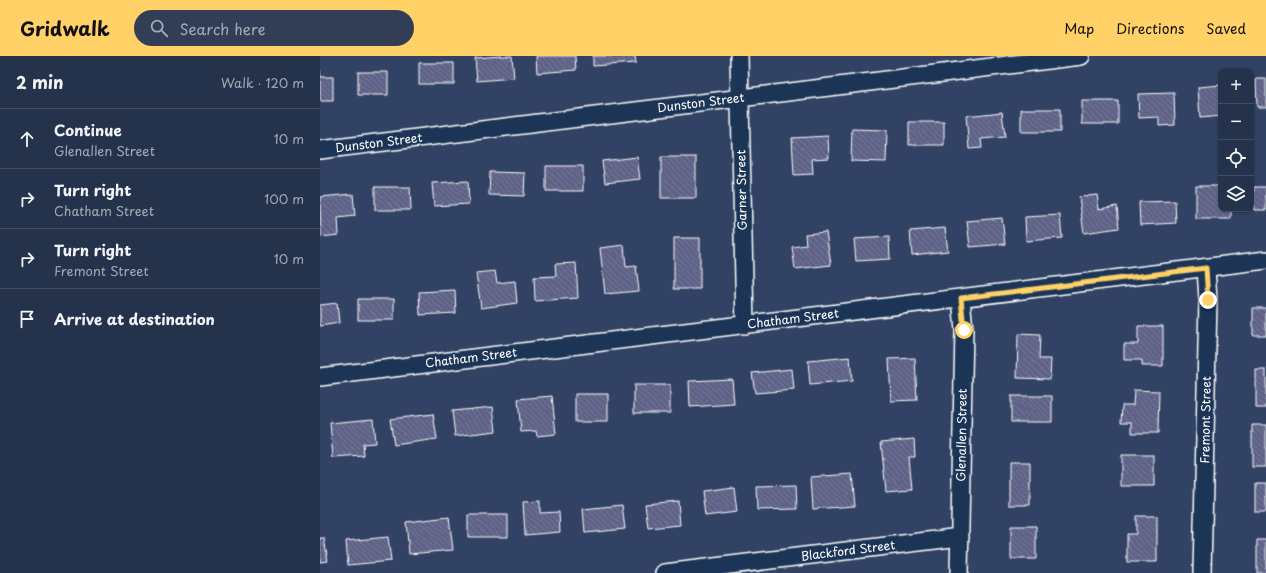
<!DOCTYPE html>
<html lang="en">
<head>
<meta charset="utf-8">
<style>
  body { margin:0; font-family:"Playpen Sans",sans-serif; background:#313e56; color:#f1f3f6 }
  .controls { position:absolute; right:12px; top:12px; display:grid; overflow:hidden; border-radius:8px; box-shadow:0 1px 3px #0004 }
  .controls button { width:36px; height:36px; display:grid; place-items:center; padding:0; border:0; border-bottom:1px solid #424d64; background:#25324c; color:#f1f3f6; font:20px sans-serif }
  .stop { position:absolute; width:12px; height:12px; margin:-9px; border:3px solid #ffd166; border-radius:50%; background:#fff }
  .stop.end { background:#ffd166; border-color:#fff; box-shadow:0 1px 4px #0008 }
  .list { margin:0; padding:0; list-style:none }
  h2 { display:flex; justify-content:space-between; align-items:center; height:52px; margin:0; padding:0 16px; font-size:17px }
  h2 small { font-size:13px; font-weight:400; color:#a3aab5 }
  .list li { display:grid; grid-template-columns:26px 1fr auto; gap:12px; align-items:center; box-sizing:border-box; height:60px; padding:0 16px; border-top:1px solid #424d64 }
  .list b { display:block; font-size:15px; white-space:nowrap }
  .list p { margin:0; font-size:13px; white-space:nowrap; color:#a3aab5 }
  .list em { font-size:13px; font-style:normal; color:#a3aab5 }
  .icon { flex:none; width:22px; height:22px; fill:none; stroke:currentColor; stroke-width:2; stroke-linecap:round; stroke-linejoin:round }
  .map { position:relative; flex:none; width:946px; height:517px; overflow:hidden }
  header { display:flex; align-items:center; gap:24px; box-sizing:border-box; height:56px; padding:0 20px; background:#ffd166; color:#111 }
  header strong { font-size:19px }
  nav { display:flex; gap:22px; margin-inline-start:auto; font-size:14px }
  .search { width:280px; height:36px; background:#313e56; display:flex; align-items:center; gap:10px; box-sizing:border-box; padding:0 14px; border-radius:22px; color:#a3aab5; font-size:15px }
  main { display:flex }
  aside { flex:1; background:#25324c }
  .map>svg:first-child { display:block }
  .building { fill:url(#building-back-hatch); stroke:#fff }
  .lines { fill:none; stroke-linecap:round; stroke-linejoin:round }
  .street-casing { stroke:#fff; stroke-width:20 }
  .street { stroke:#1d3557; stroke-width:17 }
  .route { stroke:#ffd166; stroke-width:5 }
  .labels { text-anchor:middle; stroke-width:3; stroke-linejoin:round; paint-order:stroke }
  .street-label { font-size:12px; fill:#fff; stroke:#1d3557 }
</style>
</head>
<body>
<header>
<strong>Gridwalk</strong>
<div class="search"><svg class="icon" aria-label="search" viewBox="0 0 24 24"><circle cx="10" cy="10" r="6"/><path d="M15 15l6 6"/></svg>Search here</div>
<nav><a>Map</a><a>Directions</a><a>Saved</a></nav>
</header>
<main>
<aside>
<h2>2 min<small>Walk · 120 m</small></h2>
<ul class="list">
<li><svg class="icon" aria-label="ahead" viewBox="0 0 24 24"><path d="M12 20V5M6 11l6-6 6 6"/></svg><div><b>Continue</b><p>Glenallen Street</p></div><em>10 m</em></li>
<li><svg class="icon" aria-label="right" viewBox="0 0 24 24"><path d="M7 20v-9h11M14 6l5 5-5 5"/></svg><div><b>Turn right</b><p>Chatham Street</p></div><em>100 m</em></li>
<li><svg class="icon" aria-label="right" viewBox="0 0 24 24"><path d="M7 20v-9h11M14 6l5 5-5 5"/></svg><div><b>Turn right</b><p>Fremont Street</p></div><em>10 m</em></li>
<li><svg class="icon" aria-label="arrive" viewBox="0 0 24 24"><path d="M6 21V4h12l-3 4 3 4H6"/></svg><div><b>Arrive at destination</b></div></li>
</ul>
</aside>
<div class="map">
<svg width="946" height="517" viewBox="0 0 946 517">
  <defs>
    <pattern id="building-back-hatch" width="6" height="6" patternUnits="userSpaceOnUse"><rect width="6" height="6" fill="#5f6287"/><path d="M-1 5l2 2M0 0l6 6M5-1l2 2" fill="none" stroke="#777a99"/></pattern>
  </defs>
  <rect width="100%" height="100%" fill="#314265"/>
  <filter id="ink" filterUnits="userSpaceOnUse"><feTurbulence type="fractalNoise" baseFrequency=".025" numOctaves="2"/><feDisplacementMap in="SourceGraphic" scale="8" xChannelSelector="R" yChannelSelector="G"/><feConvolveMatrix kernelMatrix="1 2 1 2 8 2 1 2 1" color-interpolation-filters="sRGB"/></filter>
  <g filter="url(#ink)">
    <path class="building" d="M181,0H192L194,22L157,25L155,2Z
      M216,0H255L256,14L217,17Z
      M273,0H315L316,7L273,10Z
      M99,7H134V28H99Z
      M0,14L1,21H13V45H0Z
      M38,16H68V39H38Z
      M936,23H946V51H937Z
      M901,29V60L880,62L878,31Z
      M854,37L855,69L839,70V61L819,62L818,38Z
      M762,45H798V68H762Z
      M701,53H740V76H701Z
      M682,56L685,81L661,83L662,92L649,93L646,60Z
      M589,66H624V89H589Z
      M532,73L567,74L566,106L531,105Z
      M508,80L509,102L492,103L493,118L474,119L472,82Z
      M317,101L320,123L285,127L282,105Z
      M341,101H376V142H341Z
      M226,110H263V135H226Z
      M170,116L205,117L204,140L169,139Z
      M148,125L149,148L114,150L112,127Z
      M876,130H901V153H911V163H876Z
      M55,131H90L91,154H55Z
      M934,131H946V154H934Z
      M33,138L35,160L18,162L19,179L1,181L0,141Z
      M777,139L779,153L797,150L799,172L764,177L759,141Z
      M855,145L856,167L820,169L819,146Z
      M740,159L742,182L706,185L705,161Z
      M682,162L685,188L650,191L647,165Z
      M625,172L628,195L592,199L590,175Z
      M506,176L511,209L475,213L472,191L486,189L485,178Z
      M569,181L570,203L536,205L534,183Z
      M354,182H380V233H354Z
      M304,189L306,211L316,210L319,235L285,238L280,192Z
      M256,207L258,242L215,245L214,221L236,220L235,208Z
      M175,215L177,227L195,225L197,247L161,252L156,217Z
      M135,234L136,257L100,259L99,236Z
      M38,243H74V264H38Z
      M17,247L19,267L0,270V249Z
      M933,252H946V279H933Z
      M818,270H843V310H822V304H804V288H818Z
      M698,278L720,279L719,303H731L730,323L697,322Z
      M530,301L532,325L490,329L488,305Z
      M595,302L597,344L571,345L569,303Z
      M472,313L474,334L435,337L432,317Z
      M936,314H946V352H936Z
      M412,323L414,348L370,351L369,325Z
      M314,329H350V357H314Z
      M814,334L839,335L838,377H812V366H801L802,349H813Z
      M255,338H288V366H255Z
      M232,340L236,378L217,380L216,375L201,376L198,343Z
      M691,340H732V366H691Z
      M173,351L176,375L135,380L132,355Z
      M113,358L117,383L74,389L70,363Z
      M53,363L55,387L43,388L44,400L13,402L10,367Z
      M932,369H946V411H932Z
      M594,383L595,401H589L592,433L566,435L561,386Z
      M801,399H834V430H801Z
      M689,406H710V449H689Z
      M532,418L535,450L493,453L491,421Z
      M935,427H946V456H935Z
      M476,429L477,453L437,454L436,430Z
      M414,431L417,456L385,460L382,435Z
      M220,445V457L239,456L240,476L205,479L203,446Z
      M358,445L360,469L328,472L325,448Z
      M302,449L305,473L265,477L263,453Z
      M148,459H188V481H148Z
      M816,460H837V506H807V478H816Z
      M129,461L133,494L89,498L86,466Z
      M691,470H716V503H691Z
      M68,481L71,505L28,509L26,485Z
      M0,482H4L8,505L0,506Z
      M937,484H946V517H937Z"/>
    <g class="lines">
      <defs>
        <path id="street" d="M419,0L425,269
          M0,94L761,0
          M0,321L946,204
          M345,517L640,481
          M639,517L644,274L641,242
          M882,517L888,244L886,212"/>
      </defs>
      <use href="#street" class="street-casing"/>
      <use href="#street" class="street"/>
    </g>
  </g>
  <g class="lines" filter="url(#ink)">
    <path class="route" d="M644,274L641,242L886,212L888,244"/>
  </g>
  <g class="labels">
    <g class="street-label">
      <text transform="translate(381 47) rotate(-7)" y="4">Dunston Street</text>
      <text transform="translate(59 87) rotate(-7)" y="4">Dunston Street</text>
      <text transform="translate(422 134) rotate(-91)" y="4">Garner Street</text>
      <text transform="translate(473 263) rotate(-7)" y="4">Chatham Street</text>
      <text transform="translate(151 302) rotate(-7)" y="4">Chatham Street</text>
      <text transform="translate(886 364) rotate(-89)" y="4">Fremont Street</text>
      <text transform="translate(642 379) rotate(-89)" y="4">Glenallen Street</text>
      <text transform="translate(528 495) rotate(-7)" y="4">Blackford Street</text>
    </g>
  </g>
</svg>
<div class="controls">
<button>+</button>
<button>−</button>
<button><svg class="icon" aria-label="locate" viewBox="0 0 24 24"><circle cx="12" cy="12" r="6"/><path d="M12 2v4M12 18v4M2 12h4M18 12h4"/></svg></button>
<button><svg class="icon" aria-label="layers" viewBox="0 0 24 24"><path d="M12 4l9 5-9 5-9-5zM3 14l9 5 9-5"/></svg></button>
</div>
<div class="stop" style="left:644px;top:274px"></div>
<div class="stop end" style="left:888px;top:244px"></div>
</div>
</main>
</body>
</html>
